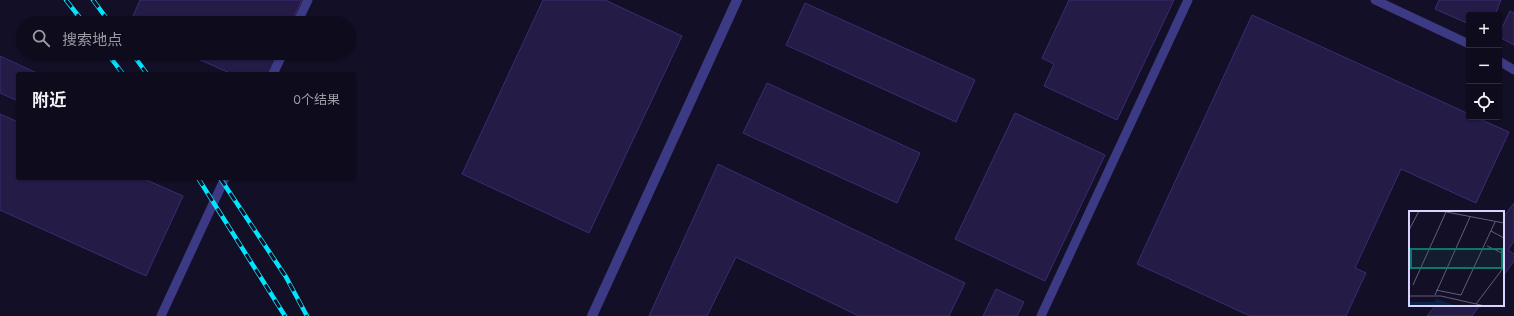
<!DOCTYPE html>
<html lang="zh">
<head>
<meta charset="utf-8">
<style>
  body { margin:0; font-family:Karla,"Noto Sans SC",sans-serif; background:#171425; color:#f1f3f6 }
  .controls { position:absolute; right:12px; top:12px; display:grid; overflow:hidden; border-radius:4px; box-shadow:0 1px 3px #0004 }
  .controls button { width:36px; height:36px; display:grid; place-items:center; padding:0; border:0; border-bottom:1px solid #2e2b3b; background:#0e0b1c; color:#f1f3f6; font:20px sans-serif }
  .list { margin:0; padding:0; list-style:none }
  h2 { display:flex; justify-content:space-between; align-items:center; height:52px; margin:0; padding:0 16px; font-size:17px }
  h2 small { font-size:13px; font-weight:400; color:#9b9ba3 }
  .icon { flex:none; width:22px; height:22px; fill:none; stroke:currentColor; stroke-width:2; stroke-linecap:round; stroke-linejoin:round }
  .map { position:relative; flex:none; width:1514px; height:316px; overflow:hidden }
  .search { position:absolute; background:#0e0b1c; box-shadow:0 1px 3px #0004; left:16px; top:16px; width:340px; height:44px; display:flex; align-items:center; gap:10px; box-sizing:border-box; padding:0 14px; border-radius:22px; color:#9b9ba3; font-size:15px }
  .panel { position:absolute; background:#0e0b1c; box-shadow:0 1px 3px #0004; left:16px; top:72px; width:340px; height:108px; border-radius:4px }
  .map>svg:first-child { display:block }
  .building { fill:#241b47; stroke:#3b2d73 }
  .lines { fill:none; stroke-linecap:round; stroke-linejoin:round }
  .lane { stroke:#3d3a85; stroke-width:9 }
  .street { stroke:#3d3a85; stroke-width:10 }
  .rail-casing { stroke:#00e5ff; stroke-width:4.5 }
  .rail { stroke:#130f26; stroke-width:3; stroke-dasharray:9; stroke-linecap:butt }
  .inset-road { fill:none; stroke:#625e7d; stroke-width:1 }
  .view { fill:#0f766e; fill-opacity:0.15; stroke:#0f766e; stroke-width:2 }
  .inset-edge { fill:none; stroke:#d9d4ff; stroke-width:2 }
</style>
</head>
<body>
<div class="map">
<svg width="1514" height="316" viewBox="0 0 1514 316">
  <rect width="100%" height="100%" fill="#130f26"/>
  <path class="building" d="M140,0H302L291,23H130Z
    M543,0H605L682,36L589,233L462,174Z
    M1069,0H1174L1117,120L1044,86L1054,64L1042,58Z
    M1439,0H1501L1495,15H1469V24L1435,9Z
    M805,3L975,80L956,122L786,45Z
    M1510,11L1514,13V45L1499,37V34Z
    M1252,15L1469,114V117H1475L1509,132L1476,203L1401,169L1355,268L1366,273L1346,316H1250L1137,264Z
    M185,53H278L268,74H232Z
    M0,56L39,74H18V101L0,93Z
    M767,83L920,153L897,203L743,133Z
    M1015,113L1105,155L1045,281L955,239Z
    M0,114L18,122V178H142L183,196L146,276L0,210Z
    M718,164L965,283L949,316H859L736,257L707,316H649Z
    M1514,203V241L1508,250L1514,254V261L1503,276V218Z
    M996,289L1024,302L1017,316H983Z
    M1436,305H1480L1472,316H1427Z"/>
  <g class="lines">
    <path class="lane" d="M1375,0L1469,44
      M297,23L308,0
      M1499,61L1514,70
      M273,74L283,53
      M161,316L225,178
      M1041,316L1188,0"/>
    <path class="street" d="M592,316L737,0"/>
    <defs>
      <path id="rail" d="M66,0L84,23
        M93,0L110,23
        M107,53L123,74
        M132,53L147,74
        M198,178L285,316
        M220,178L286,277L307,316"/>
    </defs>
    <use href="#rail" class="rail-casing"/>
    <use href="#rail" class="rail"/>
  </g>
  <g transform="translate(1409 211)">
    <rect width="95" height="95" fill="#130f26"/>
    <path d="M27,88L48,95H0V91H26Z" fill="#0c2248"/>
    <path class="inset-road" d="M32,0L95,12M0,19L10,0M82,20L95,27M78,35L95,43M4,74L37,1M27,79L52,84L86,11M26,84L61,6M0,85H32L76,95M67,93L95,56"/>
    <path class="view" d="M2,38H93V57H2Z"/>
    <rect width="95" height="95" class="inset-edge"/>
  </g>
</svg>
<div class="controls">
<button>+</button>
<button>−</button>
<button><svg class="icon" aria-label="locate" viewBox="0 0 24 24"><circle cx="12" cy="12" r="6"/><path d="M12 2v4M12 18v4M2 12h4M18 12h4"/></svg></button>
</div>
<div class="search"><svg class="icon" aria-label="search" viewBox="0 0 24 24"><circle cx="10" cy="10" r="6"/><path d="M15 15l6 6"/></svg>搜索地点</div>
<section class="panel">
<h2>附近<small>0个结果</small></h2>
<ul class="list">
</ul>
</section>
</div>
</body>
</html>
